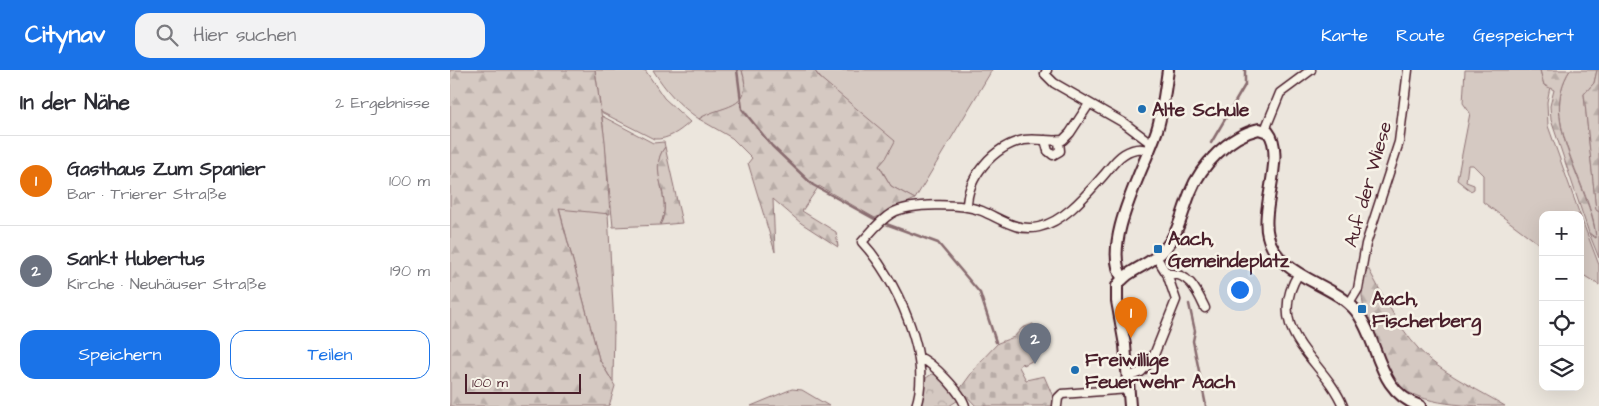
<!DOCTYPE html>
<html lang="de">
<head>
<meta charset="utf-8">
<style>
  body { margin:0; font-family:"Architects Daughter",sans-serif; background:#f2f2f3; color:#2b2b33 }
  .controls { position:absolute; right:15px; bottom:15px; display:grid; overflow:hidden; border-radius:10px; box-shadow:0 5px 20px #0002 }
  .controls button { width:45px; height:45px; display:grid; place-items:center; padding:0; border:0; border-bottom:1px solid #e1e1e2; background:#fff; color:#2b2b33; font:25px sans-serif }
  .scale { position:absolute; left:15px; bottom:12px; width:116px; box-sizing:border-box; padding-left:5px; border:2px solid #4a1f2b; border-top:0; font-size:14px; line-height:18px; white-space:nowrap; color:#4a1f2b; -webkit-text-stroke:4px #f7f3e8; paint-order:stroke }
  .you { position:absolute; left:789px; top:219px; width:18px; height:18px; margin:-12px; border:4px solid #fff; border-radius:50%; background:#1a73e8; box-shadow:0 0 0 8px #1a73e833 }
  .badge { display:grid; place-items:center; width:32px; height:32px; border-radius:50%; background:#1a73e8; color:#fff; font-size:16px; font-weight:700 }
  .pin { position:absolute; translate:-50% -41px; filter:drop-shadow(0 1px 2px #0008) }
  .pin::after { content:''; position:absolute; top:26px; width:18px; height:15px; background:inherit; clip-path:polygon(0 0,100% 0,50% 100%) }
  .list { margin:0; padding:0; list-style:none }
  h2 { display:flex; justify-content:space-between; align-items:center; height:65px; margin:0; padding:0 20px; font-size:21px }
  h2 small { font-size:16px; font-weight:400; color:#7c7c81 }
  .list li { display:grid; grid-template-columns:32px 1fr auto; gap:15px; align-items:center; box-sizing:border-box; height:90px; padding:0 20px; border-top:1px solid #e1e1e2 }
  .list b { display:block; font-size:19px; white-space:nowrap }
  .list p { margin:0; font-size:16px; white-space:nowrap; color:#7c7c81 }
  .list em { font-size:16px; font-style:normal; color:#7c7c81 }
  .actions { display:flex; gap:10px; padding:15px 20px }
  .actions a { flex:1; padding:11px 0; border:1px solid #1a73e8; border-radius:15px; text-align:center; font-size:18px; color:#1a73e8 }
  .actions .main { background:#1a73e8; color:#fff }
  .icon { flex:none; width:28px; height:28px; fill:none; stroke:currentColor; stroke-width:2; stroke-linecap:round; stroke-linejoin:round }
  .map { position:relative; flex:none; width:1149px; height:336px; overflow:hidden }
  header { display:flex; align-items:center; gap:30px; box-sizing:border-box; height:70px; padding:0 25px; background:#1a73e8; color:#fff }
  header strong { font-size:24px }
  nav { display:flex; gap:28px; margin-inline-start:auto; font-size:18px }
  .search { width:350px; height:45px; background:#f2f2f3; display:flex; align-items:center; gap:12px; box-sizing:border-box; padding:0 18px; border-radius:15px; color:#7c7c81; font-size:19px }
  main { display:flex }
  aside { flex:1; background:#fff }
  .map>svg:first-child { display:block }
  .green { fill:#d5c9c2; stroke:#907476 }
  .forest { fill:url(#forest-firs); stroke:#907476 }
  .cemetery { fill:url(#cemetery-stones); stroke:#907476 }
  .park { fill:url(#park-crowns); stroke:#907476 }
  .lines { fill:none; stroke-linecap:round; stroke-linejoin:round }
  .stream { stroke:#896c6f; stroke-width:2.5 }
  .street-casing { stroke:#4a1f2b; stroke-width:11 }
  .secondary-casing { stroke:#4a1f2b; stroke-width:14 }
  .street { stroke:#f7f3e8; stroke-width:8 }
  .secondary { stroke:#f7f3e8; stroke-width:10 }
  .poi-dot { fill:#1f6fb2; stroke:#f7f3e8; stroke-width:2 }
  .labels { text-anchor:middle; stroke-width:5; stroke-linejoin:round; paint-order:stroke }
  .poi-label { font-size:19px; font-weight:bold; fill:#4a1f2b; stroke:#f7f3e8; text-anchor:start }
  .street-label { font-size:19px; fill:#4a1f2b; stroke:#f7f3e8 }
</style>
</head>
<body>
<header>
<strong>Citynav</strong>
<div class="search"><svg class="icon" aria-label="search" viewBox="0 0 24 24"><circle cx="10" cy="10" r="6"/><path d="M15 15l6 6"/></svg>Hier suchen</div>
<nav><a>Karte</a><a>Route</a><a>Gespeichert</a></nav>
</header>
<main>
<aside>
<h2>In der Nähe<small>2 Ergebnisse</small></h2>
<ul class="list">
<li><span class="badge" style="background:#e8710a">1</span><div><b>Gasthaus Zum Spanier</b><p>Bar · Trierer Straße</p></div><em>100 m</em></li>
<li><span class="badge" style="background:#6b7280">2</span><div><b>Sankt Hubertus</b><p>Kirche · Neuhäuser Straße</p></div><em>190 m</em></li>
</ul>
<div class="actions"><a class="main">Speichern</a><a>Teilen</a></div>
</aside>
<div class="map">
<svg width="1149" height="336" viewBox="0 0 1149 336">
  <defs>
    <pattern id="forest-firs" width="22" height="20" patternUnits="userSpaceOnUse" patternTransform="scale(1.25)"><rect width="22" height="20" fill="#d5c9c2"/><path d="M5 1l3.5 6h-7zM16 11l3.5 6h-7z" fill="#b8aca7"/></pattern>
    <pattern id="cemetery-stones" width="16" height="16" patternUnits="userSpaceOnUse" patternTransform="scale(1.25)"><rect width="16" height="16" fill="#d5c9c2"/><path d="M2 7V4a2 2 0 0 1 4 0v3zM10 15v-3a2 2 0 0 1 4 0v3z" fill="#b8aca7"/></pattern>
    <pattern id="park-crowns" width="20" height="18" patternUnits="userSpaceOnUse" patternTransform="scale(1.25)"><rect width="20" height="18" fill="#d5c9c2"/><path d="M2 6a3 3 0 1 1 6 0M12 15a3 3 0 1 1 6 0" fill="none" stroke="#b8aca7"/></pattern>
  </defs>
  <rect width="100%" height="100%" fill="#ece6dd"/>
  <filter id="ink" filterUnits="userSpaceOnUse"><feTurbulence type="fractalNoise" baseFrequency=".02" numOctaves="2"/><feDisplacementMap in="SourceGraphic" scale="10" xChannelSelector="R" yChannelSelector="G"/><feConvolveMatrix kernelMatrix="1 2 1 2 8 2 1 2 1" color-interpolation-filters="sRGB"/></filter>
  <g filter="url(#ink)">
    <path class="green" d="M145,0H195L214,28L240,52C230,61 218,70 204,69L151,42Z
      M203,0H292C305,42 270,35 249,49C229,35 216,21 203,0Z
      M364,0H542L465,129L441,116L429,95L436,88Z
      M1015,0H1090L1094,15L1100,17L1097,32L1098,56L1130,145H1093V177L1033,132V105L1023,95H1018L1016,112L1024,115V119L1021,121L1007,110L1020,43L1013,33Z
      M1120,0H1147L1144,13L1134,24L1146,139L1149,142V188L1139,163L1146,168C1142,115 1087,51 1120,0Z
      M152,46L203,73L214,72L215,77C197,100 224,130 210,155L163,157Z
      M109,138L158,143L164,255L163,312L149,289Z
      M1130,145L1149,195V215L1130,203Z
      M342,319L352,320L379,336H301Z"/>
    <path class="forest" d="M0,0H145L155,71L160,144L109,139L149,289L165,316L159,336H0Z
      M292,0H364L369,7L445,71L436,88L429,96L441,116L465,129L425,148L369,116L352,141L386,162L388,177L351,153L323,129L325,182L298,93L302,88L282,68L249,49C270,34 305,42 292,0Z
      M1090,0H1120C1087,51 1141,116 1146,168L1139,163L1101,50L1100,36L1104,20L1094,15Z
      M1147,0H1149V142L1146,140L1134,24L1144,13Z
      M215,77L232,153L210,155C225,129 196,101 215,77Z
      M918,198C935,229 952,266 980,290C999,306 1032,322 1055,336C1017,336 974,336 945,314C932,300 927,278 921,261C913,236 907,223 918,198Z"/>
    <path class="cemetery" d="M583,254L597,275L582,291L574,295L572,293L569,297L576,310L594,306L604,329V336H526L510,319L529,293L548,273L564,267L572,258Z"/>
    <path class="park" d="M482,304H486L510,329L499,336H470L476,308Z"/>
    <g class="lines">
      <path class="stream" d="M287,0L292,39L322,76L363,115L428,151L488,173L530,223L546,272
        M761,73L795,15V0
        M739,234L745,261L743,271L756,336"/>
      <defs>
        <path id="street" d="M597,0L595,4L604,13L674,53L702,74
          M815,60L830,23L861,0
          M595,70L598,81L603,85L610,81L609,71
          M517,137C517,107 544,76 574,70C587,68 600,72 613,70L620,63L639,34
          M849,203C812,262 874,289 893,336
          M717,204C739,202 747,221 755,238
          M899,234L908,219L916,174L949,72L958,0
          M469,287C483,293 511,322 515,336
          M678,307L691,302L702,290L726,230L717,204L707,188
          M466,336C483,287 445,207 412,172C421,162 430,150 442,143C460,133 512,133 532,141C551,149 567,162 589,157C615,151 636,125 653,106C660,98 666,89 674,84C682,79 691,77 700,81
          M607,336L608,328L612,324L679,319"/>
        <path id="secondary" d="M673,209C650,175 695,97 707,60C713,41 715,20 718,0
          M680,336L675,275L667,231V216C677,199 702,195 715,179C729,162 732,143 740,123C751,95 779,66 809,59L818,62C836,84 810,138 818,166C828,208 883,212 906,241C930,272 926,321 970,336"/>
      </defs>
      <use href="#street" class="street-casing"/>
      <use href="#secondary" class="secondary-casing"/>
      <use href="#street" class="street"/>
      <use href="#secondary" class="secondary"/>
    </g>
  </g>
  <g class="poi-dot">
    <circle cx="692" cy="39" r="5"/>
    <rect x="703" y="174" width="10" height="10" rx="2.5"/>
    <rect x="907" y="234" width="10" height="10" rx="2.5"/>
    <circle cx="625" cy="300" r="5"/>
  </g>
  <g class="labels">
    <g class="poi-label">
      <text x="702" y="46">Alte Schule</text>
      <text x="718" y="175">Aach,<tspan x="718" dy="22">Gemeindeplatz</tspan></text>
      <text x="922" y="235">Aach,<tspan x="922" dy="22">Fischerberg</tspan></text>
      <text x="635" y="296">Freiwillige<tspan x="635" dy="22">Feuerwehr Aach</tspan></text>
    </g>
    <g class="street-label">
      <text transform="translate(917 114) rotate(-74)" y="7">Auf der Wiese</text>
    </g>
  </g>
</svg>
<div class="controls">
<button>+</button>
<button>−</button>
<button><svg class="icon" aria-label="locate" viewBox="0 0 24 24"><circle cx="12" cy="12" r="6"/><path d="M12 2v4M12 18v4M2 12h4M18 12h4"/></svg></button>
<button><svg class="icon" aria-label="layers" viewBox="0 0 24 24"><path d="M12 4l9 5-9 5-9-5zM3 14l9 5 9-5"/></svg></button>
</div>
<div class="scale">100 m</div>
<div class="you"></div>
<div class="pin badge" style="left:681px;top:268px;background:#e8710a">1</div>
<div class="pin badge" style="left:585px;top:294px;background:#6b7280">2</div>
</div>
</main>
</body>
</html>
